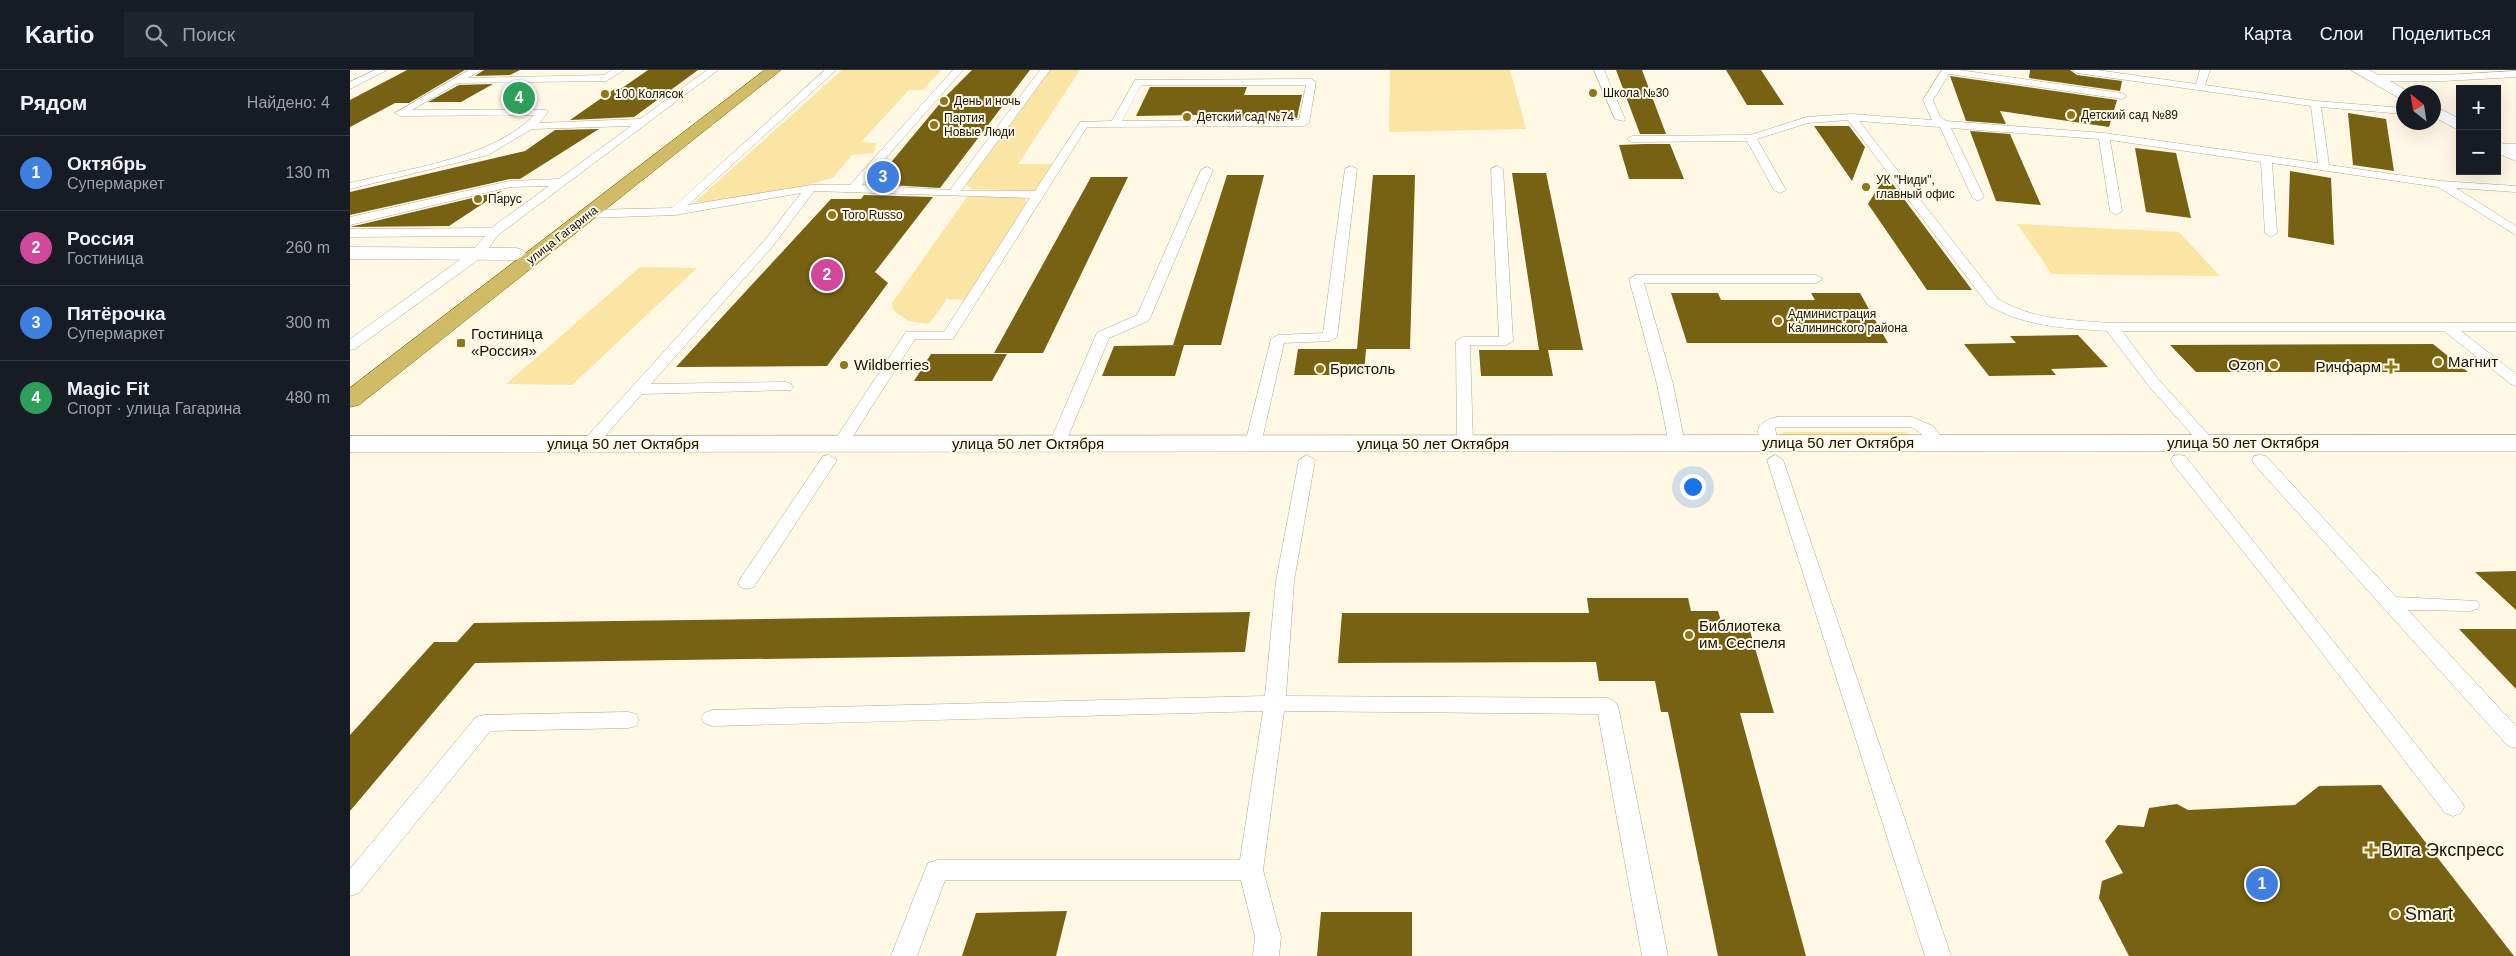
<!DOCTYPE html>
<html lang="ru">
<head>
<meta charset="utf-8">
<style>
  body { margin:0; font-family:Arial,sans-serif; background:#20242c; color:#f1f3f6 }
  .controls { position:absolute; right:15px; top:15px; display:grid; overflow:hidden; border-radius:0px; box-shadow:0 5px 20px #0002 }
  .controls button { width:45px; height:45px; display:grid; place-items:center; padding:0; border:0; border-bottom:1px solid #363941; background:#171b24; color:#f1f3f6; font:25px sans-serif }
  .compass { position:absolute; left:2046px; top:15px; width:45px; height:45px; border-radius:50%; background:#171b24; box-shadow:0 5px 20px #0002; rotate:330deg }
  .you { position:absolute; left:1342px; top:416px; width:18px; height:18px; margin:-12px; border:4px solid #fff; border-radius:50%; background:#1a73e8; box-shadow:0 0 0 8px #1a73e833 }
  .badge { display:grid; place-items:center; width:32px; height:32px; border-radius:50%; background:#db2777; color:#fff; font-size:16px; font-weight:700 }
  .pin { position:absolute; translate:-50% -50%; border:2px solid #fff; box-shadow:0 1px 5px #0006 }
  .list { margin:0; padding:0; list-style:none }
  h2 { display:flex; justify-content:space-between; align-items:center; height:65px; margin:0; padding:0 20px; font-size:21px }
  h2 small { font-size:16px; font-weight:400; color:#9ea1a6 }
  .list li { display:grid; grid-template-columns:32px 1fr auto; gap:15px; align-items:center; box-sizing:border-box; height:75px; padding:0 20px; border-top:1px solid #363941 }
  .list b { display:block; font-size:19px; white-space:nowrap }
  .list p { margin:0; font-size:16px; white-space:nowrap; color:#9ea1a6 }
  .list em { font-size:16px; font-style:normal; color:#9ea1a6 }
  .icon { flex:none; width:28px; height:28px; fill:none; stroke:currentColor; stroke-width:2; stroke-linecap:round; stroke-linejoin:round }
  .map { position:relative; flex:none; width:2166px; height:886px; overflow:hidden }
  header { display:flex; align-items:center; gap:30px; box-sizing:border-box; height:70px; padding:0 25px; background:#171b24; border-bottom:1px solid #363941 }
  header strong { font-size:24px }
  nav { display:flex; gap:28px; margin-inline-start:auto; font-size:18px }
  .search { width:350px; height:45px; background:#20242c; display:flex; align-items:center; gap:12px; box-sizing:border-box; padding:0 18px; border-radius:0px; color:#9ea1a6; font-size:19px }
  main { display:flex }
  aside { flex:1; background:#171b24 }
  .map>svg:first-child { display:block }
  .green { fill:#fae5a4 }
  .building { fill:#776112 }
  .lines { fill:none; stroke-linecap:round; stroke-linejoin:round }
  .service-casing { stroke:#b4aa8c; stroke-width:1 }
  .minor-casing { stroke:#b4aa8c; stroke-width:1 }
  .tertiary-casing { stroke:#b4aa8c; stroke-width:1 }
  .primary-casing { stroke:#7b6302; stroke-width:1 }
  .service { fill:#fff; fill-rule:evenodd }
  .minor { fill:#fff; fill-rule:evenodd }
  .tertiary { fill:#fff; fill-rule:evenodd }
  .primary { fill:#d0bc66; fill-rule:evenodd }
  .poi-dot { fill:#8f761b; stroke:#fff8e5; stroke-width:2 }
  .labels { text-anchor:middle; stroke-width:4; stroke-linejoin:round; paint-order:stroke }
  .far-poi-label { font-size:12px; fill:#161207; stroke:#fff8e5; text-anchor:start }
  .far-street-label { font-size:12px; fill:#161207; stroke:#fff8e5 }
  .poi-label { font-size:15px; fill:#161207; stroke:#fff8e5; text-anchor:start }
  .street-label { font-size:15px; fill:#161207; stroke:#fff8e5 }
  .near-poi-label { font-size:18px; fill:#161207; stroke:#fff8e5; text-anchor:start }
</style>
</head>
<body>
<header>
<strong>Kartio</strong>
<div class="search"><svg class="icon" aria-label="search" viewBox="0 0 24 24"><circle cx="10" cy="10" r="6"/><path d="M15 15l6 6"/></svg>Поиск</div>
<nav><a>Карта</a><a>Слои</a><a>Поделиться</a></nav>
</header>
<main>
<aside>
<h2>Рядом<small>Найдено: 4</small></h2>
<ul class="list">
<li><span class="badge" style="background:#3f7fe0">1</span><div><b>Октябрь</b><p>Супермаркет</p></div><em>130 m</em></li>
<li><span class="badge" style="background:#d1479c">2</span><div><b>Россия</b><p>Гостиница</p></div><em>260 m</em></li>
<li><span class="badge" style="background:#3f7fe0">3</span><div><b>Пятёрочка</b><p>Супермаркет</p></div><em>300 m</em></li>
<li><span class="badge" style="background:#2e9e5b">4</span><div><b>Magic Fit</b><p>Спорт · улица Гагарина</p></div><em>480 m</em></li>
</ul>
</aside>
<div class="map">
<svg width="2166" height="886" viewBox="0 0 2166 886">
  <rect width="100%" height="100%" fill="#fff8e5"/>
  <path class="green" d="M492,0H591L573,20H559L511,72L526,73L524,83L502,85L483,108L439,120L366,132H345Z
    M698,0H730L668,94H702L685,121L622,119L616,114Z
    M1040,0H1160L1176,59L1039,62Z
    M657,126L675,128L676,133L616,230L597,229L579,254L558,251L543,240L542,233L617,127Z
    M1667,154L1829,162L1870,206L1702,204Z
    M290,197L347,198L222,315L156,314Z
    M1434,362H1555L1564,366H1428Z"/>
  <path class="building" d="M57,0H115L59,33H45L0,57V30Z
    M134,0H170L160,5L125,6Z
    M298,0H348L284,47L220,50L266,18H272Z
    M622,0H680L590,118L523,114L597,25Z
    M1266,0H1292L1316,64H1290Z
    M1376,0H1411L1434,35H1397Z
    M1680,0H1720L1727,5L1772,11L1770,21L1679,8Z
    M1600,6L1767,30L1759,57L1650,41L1656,54L1616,51Z
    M143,14L111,32H78L109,15Z
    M800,17H897L894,25H952L947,48L848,49L849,45L786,46Z
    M1998,43L2036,49L2044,101L2003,95Z
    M1464,56H1499L1515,77L1502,111Z
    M249,59L170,109H160L0,145V122L175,81L205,60Z
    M1620,61L1660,64L1691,135L1646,131Z
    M1294,74H1320L1334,109H1279L1269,75Z
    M1785,78L1826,83L1841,148L1796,142Z
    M1940,101L1981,108L1984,175L1938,167Z
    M1162,103H1196L1233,280H1198L1203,306H1131L1129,280H1189Z
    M877,105H914L871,275H823Z
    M1023,105H1065L1060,279H1007Z
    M1536,105L1622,220H1577L1518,134Z
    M741,107H778L693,283H644Z
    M152,121L99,156L0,157Z
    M514,125L583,127L525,202L538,213L477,296L326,297L481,129H511Z
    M1321,223H1368L1371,230H1465L1461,223H1510L1538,273H1337Z
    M1728,265L1758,297L1701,299L1706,305L1639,306L1614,274L1666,273L1660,266Z
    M2083,274L2118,302H1846L1820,275Z
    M834,275L825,306H752L764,276Z
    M948,279H1016L1014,305H944Z
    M581,284H657L642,311H564Z
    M2166,501V540L2125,502Z
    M1237,528H1338L1341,541H1368L1372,554H1398L1424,643H1390L1456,886H1368L1318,642H1311L1305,611H1249L1246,592L988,593L992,543H1239Z
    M900,542L895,582L125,593L0,741V665L84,572H107L124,553Z
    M2109,559H2166V619Z
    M2031,715L2164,886H1779L1749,828L1752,811L1773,803L1755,771L1768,755L1794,757L1799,738L1827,734L1838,740L1945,735L1969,716Z
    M717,841L706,886H612L626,843Z
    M971,842H1062V886H967Z"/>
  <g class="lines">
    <defs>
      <path id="service" d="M25,0H37L0,19V12Z
        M119,0H132L118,8L254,5L262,0H274L256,11L108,13L62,40H197L198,42L189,53L290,49L357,0H368L148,165L132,187L5,279L0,280V269L122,181L135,166L0,167V159L141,158L199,116L160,117L0,155V147L160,111L209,109L281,56L182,59L138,85L0,119V113C56,99 144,88 184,45L50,46L45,43Z
        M475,0H486L338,135L461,115H500L603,0H613L512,115L600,120L690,0H700L611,121H685L730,52L762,51L785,10L961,9L966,12L959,53L954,56L737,57L603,269H565L498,374L490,379L482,374L556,262H594L680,128L464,121L422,177L301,314L436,312L441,314L444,317L441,320L292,324L245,377H233L231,374L233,371L414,171L451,123L325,145L239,148L233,144L239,140L322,138ZM791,15H956L949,50L772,51Z
        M1244,0H1254L1275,49L1274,51L1265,49Z
        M1592,0H1609L1772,23L1777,26L1772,29L1599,4L1583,30L1590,47L1596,51L1754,63L1968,93L1961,36L1727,3L1722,0H1747L1846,14L1850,0H1860L1855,15L1966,31L2054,38V44L1971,37L1979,95L2091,111L2166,116V122L2106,118L2166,156V165L2088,117L1922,93L1927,163L1921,167L1915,163L1911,92L1760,70L1772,141L1766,145L1760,141L1749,69L1601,58L1634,127L1628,131L1622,127L1590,57L1509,51L1648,229C1683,250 1721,250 1761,253H2166V261H2111L2166,304V316L2161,314L2094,261H1772L1808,309L1866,373L1858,378L1852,376L1798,315L1757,261C1715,258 1675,257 1638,235L1498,50L1458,53L1407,69L1436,120L1430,123L1424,120L1397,71L1282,72L1277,69L1282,66L1400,65L1457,47L1501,44L1582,50L1573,30Z
        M2166,1V7L2094,11H2022L2017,8L2022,5H2094Z
        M2148,74H2166V80H2147Z
        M1001,96L1007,99L987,267L980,271L934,273L911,374L903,379L897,377L895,374L921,269L928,265L973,263L995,99Z
        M1147,96L1153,99L1163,271L1156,275H1120L1123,374L1115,379L1107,374L1106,271L1113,267H1149L1141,99Z
        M857,97L863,100L800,248L798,251L759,268L715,374L707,379L701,377L699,374L746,265L748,262L787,245L851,100Z
        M1286,205H1466L1473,209L1466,213H1294L1323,314L1335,374L1327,379L1319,374L1307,314L1279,209Z
        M1427,347H1562L1583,356L1596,373L1588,378C1578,375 1573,362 1561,357H1428L1425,358L1428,373L1426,376H1414C1402,358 1409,352 1427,347Z
        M479,385L487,390L404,517L397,519L390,517L388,513L390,509L473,386Z
        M957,385L965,390L944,511L936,626L1257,628L1264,631L1268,636L1318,886H1292L1248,644L934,641L913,800L931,867L929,886H903L905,867L891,810H595L567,886H541L575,800L578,793L587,790H890L913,641L362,656L354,653L351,648L354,643L362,640L915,626L926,511L949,390Z
        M1425,385L1433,390L1601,886H1575L1417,390Z
        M1829,385L1835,386L2111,731L2114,737L2111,743L2103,746L2095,743L1916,510L1823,394L1821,390L1823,386Z
        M1910,385L1916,386L2046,527L2127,531L2130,535L2127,539L2120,541L2058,540L2166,656V678L2158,676L1904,394L1902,390L1904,386Z
        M278,642L286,644L289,650L286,656L278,658L140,661L9,823L0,826V799L126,647L134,645Z"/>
      <path id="minor" d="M0,177L166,178L173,180L176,184L173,188L166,190L0,189Z"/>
      <path id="tertiary" d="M2001,0H2019L2060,22H2054V30L2049,28Z
        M2084,36L2110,49V61L2084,47Z
        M2147,71L2166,79V91L2147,83Z
        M2166,365V381L0,382V366Z"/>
      <path id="primary" d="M415,0H431L9,335L0,337V318Z"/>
    </defs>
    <use href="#service" class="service-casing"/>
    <use href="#minor" class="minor-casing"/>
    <use href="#tertiary" class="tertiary-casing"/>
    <use href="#primary" class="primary-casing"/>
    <use href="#service" class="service"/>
    <use href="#minor" class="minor"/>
    <use href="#tertiary" class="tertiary"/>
    <use href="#primary" class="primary"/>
  </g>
  <g class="poi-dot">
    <circle cx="1243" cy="23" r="5"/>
    <circle cx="255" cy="24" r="5"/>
    <circle cx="594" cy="31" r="5"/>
    <circle cx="1721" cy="45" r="5"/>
    <circle cx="837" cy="47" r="5"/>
    <circle cx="584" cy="55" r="5"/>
    <circle cx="1516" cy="117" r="5"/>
    <circle cx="128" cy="129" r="5"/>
    <circle cx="482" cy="145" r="5"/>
    <circle cx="1428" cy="251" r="5"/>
    <rect x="106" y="268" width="10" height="10" rx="2.5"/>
    <circle cx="2088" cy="292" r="5"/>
    <circle cx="494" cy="295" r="5"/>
    <circle cx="1924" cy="295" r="5"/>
    <path d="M2038.5 289.5h5v5h5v5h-5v5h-5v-5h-5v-5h5z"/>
    <circle cx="970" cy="299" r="5"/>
    <circle cx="1339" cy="565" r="5"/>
    <path d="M2018.5 772.5h5v5h5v5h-5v5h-5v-5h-5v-5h5z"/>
    <circle cx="2045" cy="844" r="5"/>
  </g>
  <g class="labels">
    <g class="far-poi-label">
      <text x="1253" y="27">Школа №30</text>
      <text x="265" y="28">100 Колясок</text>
      <text x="604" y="35">День и ночь</text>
      <text x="1731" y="49">Детский сад №89</text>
      <text x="847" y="51">Детский сад №74</text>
      <text x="594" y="52">Партия<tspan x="594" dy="14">Новые Люди</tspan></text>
      <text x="1526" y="114">УК "Ниди",<tspan x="1526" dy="14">главный офис</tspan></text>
      <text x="138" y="133">Парус</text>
      <text x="492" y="149">Toro Russo</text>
      <text x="1438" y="248">Администрация<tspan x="1438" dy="14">Калининского района</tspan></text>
    </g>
    <g class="far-street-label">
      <text transform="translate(212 165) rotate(-38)" y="4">улица Гагарина</text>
    </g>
    <g class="poi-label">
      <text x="121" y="269">Гостиница<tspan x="121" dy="17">«Россия»</tspan></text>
      <text x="2098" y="297">Магнит</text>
      <text x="504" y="300">Wildberries</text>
      <text x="1914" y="300" text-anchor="end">Ozon</text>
      <text x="2031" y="302" text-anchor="end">Ричфарм</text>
      <text x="980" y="304">Бристоль</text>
      <text x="1349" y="561">Библиотека<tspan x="1349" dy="17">им. Сеспеля</tspan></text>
    </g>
    <g class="street-label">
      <text x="1488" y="378">улица 50 лет Октября</text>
      <text x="1893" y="378">улица 50 лет Октября</text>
      <text x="273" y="379">улица 50 лет Октября</text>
      <text x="678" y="379">улица 50 лет Октября</text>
      <text x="1083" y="379">улица 50 лет Октября</text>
    </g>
    <g class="near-poi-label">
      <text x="2031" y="786">Вита Экспресс</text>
      <text x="2055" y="850">Smart</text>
    </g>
  </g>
</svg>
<div class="controls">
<button>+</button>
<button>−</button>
</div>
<svg class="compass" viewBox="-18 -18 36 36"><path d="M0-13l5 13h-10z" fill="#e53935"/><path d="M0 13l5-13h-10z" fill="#9ea1a6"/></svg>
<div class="you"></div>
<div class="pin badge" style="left:1912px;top:814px;background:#3f7fe0">1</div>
<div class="pin badge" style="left:477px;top:205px;background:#d1479c">2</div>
<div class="pin badge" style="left:533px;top:107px;background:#3f7fe0">3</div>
<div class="pin badge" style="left:169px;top:28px;background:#2e9e5b">4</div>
</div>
</main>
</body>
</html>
